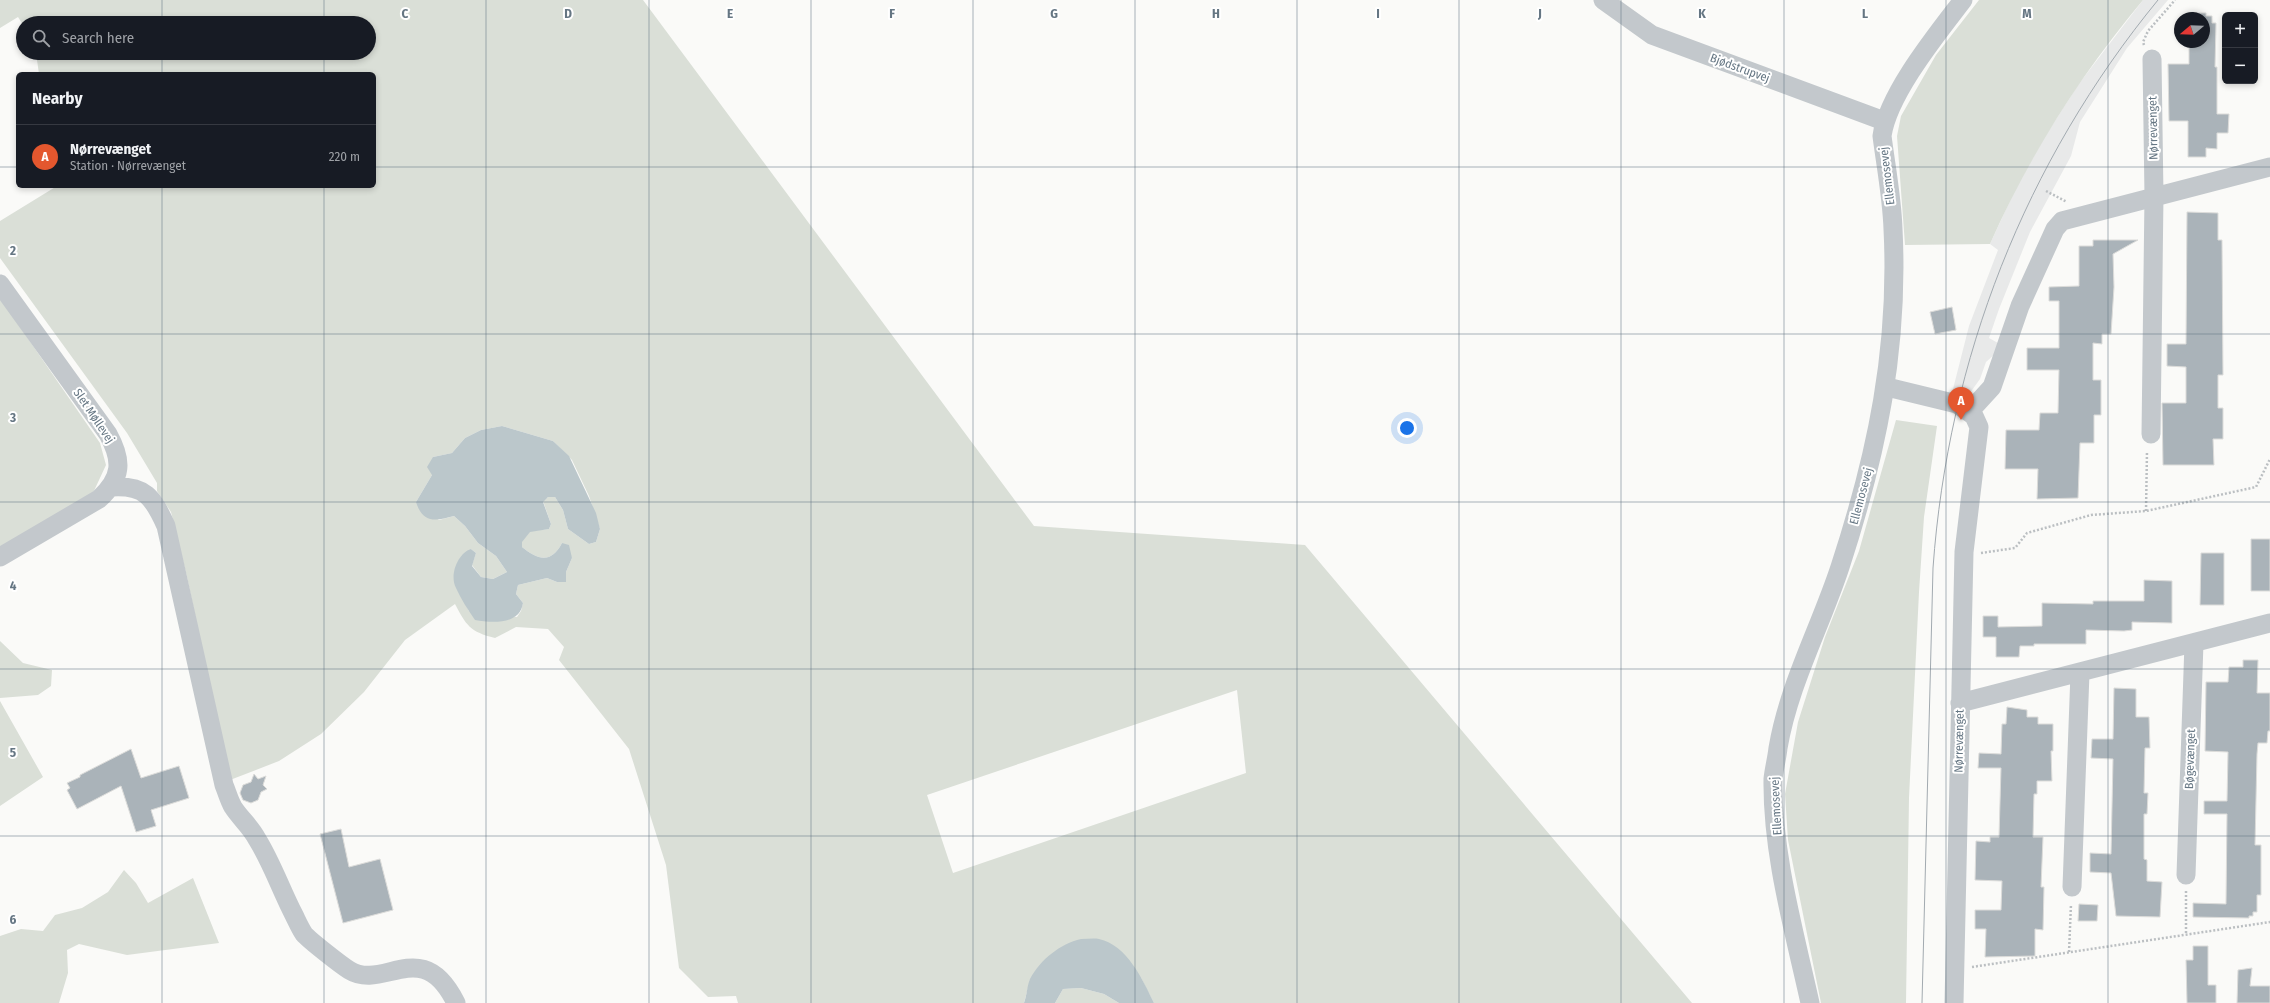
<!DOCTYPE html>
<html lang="en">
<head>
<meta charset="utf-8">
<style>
  body { margin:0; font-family:"Fira Sans Condensed",sans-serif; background:#20242c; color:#f1f3f6 }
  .controls { position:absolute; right:12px; top:12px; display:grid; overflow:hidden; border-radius:6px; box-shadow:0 2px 6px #0003 }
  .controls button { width:36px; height:36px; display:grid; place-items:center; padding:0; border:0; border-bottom:1px solid #363941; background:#171b24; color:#f1f3f6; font:20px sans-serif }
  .compass { position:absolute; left:2174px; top:12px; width:36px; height:36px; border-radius:50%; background:#171b24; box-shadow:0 2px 6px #0003; rotate:251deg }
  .you { position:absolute; left:1407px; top:428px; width:14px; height:14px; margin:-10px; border:3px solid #fff; border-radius:50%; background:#1a73e8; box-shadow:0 0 0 6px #1a73e833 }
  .badge { display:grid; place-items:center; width:26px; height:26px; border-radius:50%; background:#e4572e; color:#fff; font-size:13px; font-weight:700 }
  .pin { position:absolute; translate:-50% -33px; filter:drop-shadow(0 1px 2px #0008) }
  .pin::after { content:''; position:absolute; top:21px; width:14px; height:12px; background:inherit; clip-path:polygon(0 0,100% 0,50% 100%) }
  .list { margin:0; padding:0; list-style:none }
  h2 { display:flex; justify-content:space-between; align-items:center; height:52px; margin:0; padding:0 16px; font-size:17px }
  h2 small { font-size:13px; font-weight:400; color:#9ea1a6 }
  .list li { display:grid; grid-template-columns:26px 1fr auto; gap:12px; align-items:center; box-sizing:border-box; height:64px; padding:0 16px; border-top:1px solid #363941 }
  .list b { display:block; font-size:15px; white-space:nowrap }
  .list p { margin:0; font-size:13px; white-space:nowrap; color:#9ea1a6 }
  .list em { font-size:13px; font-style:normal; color:#9ea1a6 }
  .icon { flex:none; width:22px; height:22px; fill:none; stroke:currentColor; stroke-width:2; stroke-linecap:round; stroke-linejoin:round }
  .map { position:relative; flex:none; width:2270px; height:1003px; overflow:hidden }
  .search { position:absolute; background:#171b24; box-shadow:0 2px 6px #0003; left:16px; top:16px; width:360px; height:44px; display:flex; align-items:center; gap:10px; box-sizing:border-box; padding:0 14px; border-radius:22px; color:#9ea1a6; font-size:15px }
  .panel { position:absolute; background:#171b24; box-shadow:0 2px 6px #0003; left:16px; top:72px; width:360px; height:116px; border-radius:6px }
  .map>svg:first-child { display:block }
  .built { fill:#e8e9e9 }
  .green { fill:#dadfd7; fill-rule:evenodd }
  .water { fill:#bbc7cb }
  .building { fill:#aab3b9; stroke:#dcdcda }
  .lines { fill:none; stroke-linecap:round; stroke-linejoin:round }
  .path { stroke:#bbbfc2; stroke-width:2.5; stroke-dasharray:2 2; stroke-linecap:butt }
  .minor { stroke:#c3c8cc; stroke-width:19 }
  .tram { stroke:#a2aab0; stroke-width:1 }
  .grid { fill:none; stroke:#657683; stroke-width:1; stroke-opacity:0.55 }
  .labels { text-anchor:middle; stroke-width:4; stroke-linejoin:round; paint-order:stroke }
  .street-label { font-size:12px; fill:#657683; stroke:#fff }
  .grid-label { font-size:13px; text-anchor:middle; font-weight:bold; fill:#657683; stroke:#fff; stroke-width:4; stroke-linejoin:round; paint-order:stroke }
</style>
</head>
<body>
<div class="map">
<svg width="2270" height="1003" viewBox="0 0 2270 1003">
  <rect width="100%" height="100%" fill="#fafaf8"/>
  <path class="built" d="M2143,0H2168L2127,48L2080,122L2071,156L2030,232L1999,309L1989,338L1998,343L1995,354L1986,362L1980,379L1967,397L1952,393L1969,326L1998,250L1990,244L2014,192L2044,138L2078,85Z"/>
  <path class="green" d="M0,0H643L1034,526L1305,545L1692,1003H1154L1141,978L1030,980L1024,1003H738L736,996L708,997L679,968L666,865L629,749L559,660L564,647L548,629L516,627L495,638C470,632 466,625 455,604L405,640L364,692L321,734L279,761L230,780L187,577L171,512L157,491V483L127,433L0,258V221L57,186H374V74H39L36,53H369V23L23,25L18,17L0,28ZM502,426L553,441L572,460L589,496L600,529L596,542L589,544L568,529L563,510L555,497H548L543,501L551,524L549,529L530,531L521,542L522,547C538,560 551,564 562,543L572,558L566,572V581L557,582L547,578L518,585L516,594L523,603L521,611L517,617L469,611L462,597L471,549L476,553L472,565L481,577L493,579L507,572L496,556L478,543L465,526L454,516L439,520L416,502L432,475L433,457L452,453L465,438L481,430ZM1237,690L1246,773L953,873L927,795Z
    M1979,0H2143C2081,74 2029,156 1990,244L1905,245L1897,136L1901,116L1936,55Z
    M0,298L100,443L106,465L93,493L0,549Z
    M1896,420L1937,426L1924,517L1919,592L1909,798L1906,1003H1821L1788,840L1785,794L1798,722L1825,637L1859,551Z
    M0,641L23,663L52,670L51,686L38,695L0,698Z
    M0,701L43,777L0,806Z
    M124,870L136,883L148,903L193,878L219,943L127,955L79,944L67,950L68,973L59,1003H0V936L21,929L43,931L55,915L82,908L108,892Z
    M1081,988L1104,994L1119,1003H1055L1063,989Z"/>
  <path class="water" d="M502,426L553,441L569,456L596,513L600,529L596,542L589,544L568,529L563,510L555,497H548L543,502L551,524L549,529L530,532L522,542V547C538,560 551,564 562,543L569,545L572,558L566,572V582H557L547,578L518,585L516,594L523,603C520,625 492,623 475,620C468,610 461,599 456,588C449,575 458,553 471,549L476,553L472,566L481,577L493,579L507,572L496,556L478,543L465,526L454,516C436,521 423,524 416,502L432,475L427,467L433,457L452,453L465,438L481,430Z
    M1081,939C1087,939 1094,938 1099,939C1127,945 1143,980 1154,1003H1119L1104,994L1081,988L1063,989L1055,1003H1024C1027,995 1027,986 1030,979C1041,959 1060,944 1081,939Z"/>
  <path class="building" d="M2190,13H2206V16H2212V23H2216L2215,67H2217V114H2229L2228,133H2217V149L2206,148V157H2188V121H2169L2168,64H2189V42H2204V18H2190Z
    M2187,212L2218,213V240H2222L2223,375H2218V408H2223V439H2213L2214,465H2163L2162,403H2186V367L2167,366V344H2186Z
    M2093,240H2138L2113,254L2114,287L2111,334H2102V344L2093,343V380H2101V415H2094V443H2080L2078,498L2037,499L2038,469H2005L2006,430H2039L2040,413H2058L2059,370H2027V348H2059V301H2049V287L2079,286V246H2093Z
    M1952,307L1956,330L1935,334L1930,312Z
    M2251,539H2270V591H2251Z
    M2201,553H2224V605H2200Z
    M2144,580L2172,581V623L2132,622V630L2124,631L2086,630V644H2034V646H2020L2019,657H1996V637H1983V616H1998V627L2042,626V603L2093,604V601H2144Z
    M2243,660H2258L2257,693H2270V731H2268L2267,743H2258L2257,754L2255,845H2261V895H2257V912H2253V916H2249V918L2193,917V903L2226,904L2227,814H2204V801H2227L2228,752L2205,751L2206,682H2228L2229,667H2243Z
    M2114,688L2136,689V717H2149L2150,748H2145L2144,793H2148L2147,814H2144V859L2147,860V881L2162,882L2160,917L2116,916L2111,873L2090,872V853L2111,854L2113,759L2091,758L2092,739H2113Z
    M2007,707L2027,710V717H2038V724H2053V751H2051L2052,781H2037V794H2034L2033,837H2043L2041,887H2044L2043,930L2035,929V956L1985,957L1986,929H1975V910H2001L2002,881L1975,880L1976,841L1990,842V837H1999L2001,768H1978L1979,753L2001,754L2002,724H2006Z
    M131,749L141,778L179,766L189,798L151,810L156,826L136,832L121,786L77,809L67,790L70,788L67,783L80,777V775Z
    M254,774L258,779L266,776L263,785L267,789L261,792L258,800L251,803L243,800L240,793L243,785L251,782Z
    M341,829L349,867L380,859L393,910L343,923L320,834Z
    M2079,904L2098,905L2097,921H2078Z
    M2193,946H2208V985H2216V1003H2187L2186,960H2193Z
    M2252,968L2250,986H2270V1003H2237L2238,970Z"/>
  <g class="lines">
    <path class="path" d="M2144,45L2143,42L2148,31L2175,0
      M2046,191L2067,202
      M2146,511L2147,451
      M1981,553L2015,548L2027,533L2091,515L2146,511L2256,487L2270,459
      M2186,891V935
      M2069,952L2071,904
      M1972,967L2270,922"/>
    <path class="minor" d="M1603,0L1652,35L1884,121
      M0,284L108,434C123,461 122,478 99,499L0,557
      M1887,387L1957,404L1974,416L1979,427L1964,552L1954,1003
      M1970,411L1992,387L2020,306L2055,229L2062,221L2270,167
      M2151,434L2154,196L2152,59
      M112,487C145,485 153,497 166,526L224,785C227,792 229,800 233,807C240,818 251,827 257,839C272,863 281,890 294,915C297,921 300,928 304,934C309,940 341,965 349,970C384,992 422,934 456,1003
      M1960,703L2270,623
      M2186,875L2194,643
      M2072,887L2080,673
      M1810,1003C1794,930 1772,854 1773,779C1774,769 1777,758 1778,748C1789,684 1820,628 1840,567C1877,454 1899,348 1893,229C1892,198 1886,167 1882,136C1888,94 1937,34 1963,0"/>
    <path class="tram" d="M1922,1003L1933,568C1948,359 2025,162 2158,0"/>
  </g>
  <path class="grid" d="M162,0V23M324,0V23M486,0V1003M649,0V1003M811,0V1003M973,0V1003M1135,0V1003M1297,0V1003M1459,0V1003M1621,0V1003M1784,0V1003M1946,0V1003M2108,0V1003M162,53V74M324,53V74M0,167H18M374,167H2270M162,186V1003M324,186V1003M0,334H2270M0,502H2270M0,669H2270M0,836H2270"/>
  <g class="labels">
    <g class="street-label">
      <text transform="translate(1740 68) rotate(20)" y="4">Bjødstrupvej</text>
      <text transform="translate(2153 128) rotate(-91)" y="4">Nørrevænget</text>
      <text transform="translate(1887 176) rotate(-97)" y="4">Ellemosevej</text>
      <text transform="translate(94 416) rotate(56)" y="4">Slet Møllevej</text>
      <text transform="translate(1861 496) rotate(-75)" y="4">Ellemosevej</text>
      <text transform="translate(1959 741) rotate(-89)" y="4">Nørrevænget</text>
      <text transform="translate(2190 759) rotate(-88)" y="4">Bøgevænget</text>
      <text transform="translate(1776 806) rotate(-93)" y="4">Ellemosevej</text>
    </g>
  </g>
  <g class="grid-label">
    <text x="405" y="18">C</text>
    <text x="568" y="18">D</text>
    <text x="730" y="18">E</text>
    <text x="892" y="18">F</text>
    <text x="1054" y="18">G</text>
    <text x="1216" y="18">H</text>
    <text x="1378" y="18">I</text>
    <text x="1540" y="18">J</text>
    <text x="1702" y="18">K</text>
    <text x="1865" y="18">L</text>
    <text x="2027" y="18">M</text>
    <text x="13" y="255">2</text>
    <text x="13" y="422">3</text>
    <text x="13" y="590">4</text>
    <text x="13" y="757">5</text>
    <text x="13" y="924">6</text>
  </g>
</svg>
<div class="controls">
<button>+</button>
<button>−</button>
</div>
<svg class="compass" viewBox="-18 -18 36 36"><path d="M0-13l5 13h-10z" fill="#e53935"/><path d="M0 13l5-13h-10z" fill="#9ea1a6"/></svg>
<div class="you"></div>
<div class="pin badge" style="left:1961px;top:420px">A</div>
<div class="search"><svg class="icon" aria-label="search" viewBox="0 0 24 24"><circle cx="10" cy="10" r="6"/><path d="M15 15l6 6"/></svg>Search here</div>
<section class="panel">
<h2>Nearby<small></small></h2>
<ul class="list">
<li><span class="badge">A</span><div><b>Nørrevænget</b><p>Station · Nørrevænget</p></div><em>220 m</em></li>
</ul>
</section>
</div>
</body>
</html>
